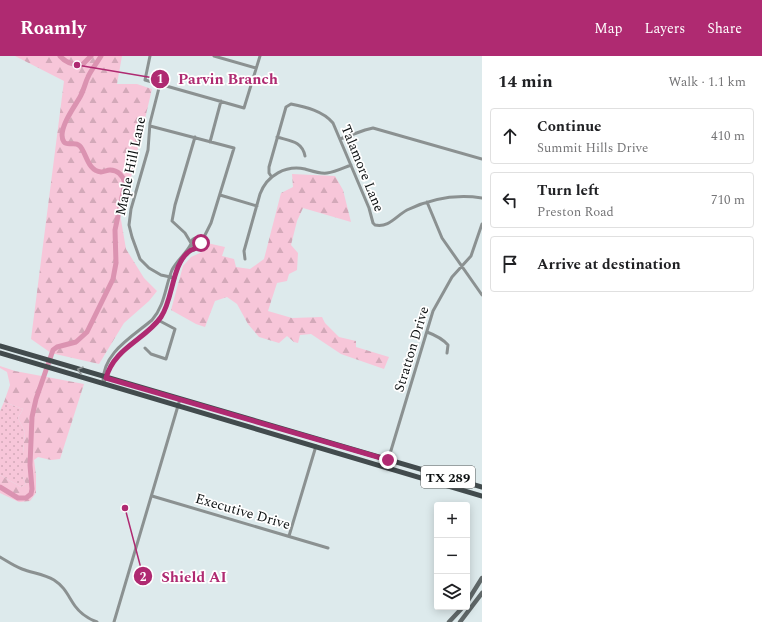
<!DOCTYPE html>
<html lang="en">
<head>
<meta charset="utf-8">
<style>
  body { margin:0; font-family:Spectral,serif; background:#f2f2f2; color:#202124 }
  .controls { position:absolute; right:12px; bottom:12px; display:grid; overflow:hidden; border-radius:4px; box-shadow:0 2px 10px #0003 }
  .controls button { width:36px; height:36px; display:grid; place-items:center; padding:0; border:0; border-bottom:1px solid #e0e0e0; background:#fff; color:#202124; font:20px sans-serif }
  .stop { position:absolute; width:12px; height:12px; margin:-9px; border:3px solid #af2a71; border-radius:50%; background:#fff }
  .stop.end { background:#af2a71; border-color:#fff; box-shadow:0 1px 4px #0008 }
  .list { margin:0; padding:0; list-style:none }
  h2 { display:flex; justify-content:space-between; align-items:center; height:52px; margin:0; padding:0 16px; font-size:17px }
  h2 small { font-size:13px; font-weight:400; color:#757577 }
  .list li { display:grid; grid-template-columns:26px 1fr auto; gap:12px; align-items:center; box-sizing:border-box; height:56px; margin:0 8px 8px; padding:0 8px; border:1px solid #e0e0e0; border-radius:4px }
  .list b { display:block; font-size:15px; white-space:nowrap }
  .list p { margin:0; font-size:13px; white-space:nowrap; color:#757577 }
  .list em { font-size:13px; font-style:normal; color:#757577 }
  .icon { flex:none; width:22px; height:22px; fill:none; stroke:currentColor; stroke-width:2; stroke-linecap:round; stroke-linejoin:round }
  .map { position:relative; flex:none; width:482px; height:566px; overflow:hidden }
  header { display:flex; align-items:center; gap:24px; box-sizing:border-box; height:56px; padding:0 20px; background:#af2a71; color:#fff }
  header strong { font-size:19px }
  nav { display:flex; gap:22px; margin-inline-start:auto; font-size:14px }
  main { display:flex }
  aside { flex:1; background:#fff }
  .map>svg:first-child { display:block }
  .grass { fill:url(#grass-dots) }
  .forest { fill:url(#forest-firs) }
  .lines { fill:none; stroke-linecap:round; stroke-linejoin:round }
  .river { stroke:#db93b1; stroke-width:5 }
  .street { stroke:#8b9191; stroke-width:3 }
  .secondary { stroke:#606869; stroke-width:4.5 }
  .primary { stroke:#424b4d; stroke-width:5 }
  .oneway { stroke:#8e9394 }
  .route { stroke:#af2a71; stroke-width:5 }
  .labels { text-anchor:middle; stroke-width:3.5; stroke-linejoin:round; paint-order:stroke }
  .shield { fill:#fff; stroke:#555858; stroke-width:1 }
  .shield-label { font-size:13px; font-weight:bold; fill:#0c1011 }
  .street-label { font-size:14px; fill:#0c1011; stroke:#fff }
  .leader { fill:none; stroke:#af2a71; stroke-width:1.5 }
  .callout-dot { fill:#af2a71; stroke:#fff; stroke-width:1.5 }
  .mark-label { font-size:12px; text-anchor:middle; font-weight:bold; fill:#fff }
  .callout-label { font-size:15px; text-anchor:middle; font-weight:bold; fill:#af2a71; stroke:#fff; stroke-width:3.5; stroke-linejoin:round; paint-order:stroke }
</style>
</head>
<body>
<header>
<strong>Roamly</strong>
<nav><a>Map</a><a>Layers</a><a>Share</a></nav>
</header>
<main>
<div class="map">
<svg width="482" height="566" viewBox="0 0 482 566">
  <defs>
    <pattern id="grass-dots" width="8" height="8" patternUnits="userSpaceOnUse"><rect width="8" height="8" fill="#f7c6d9"/><path d="M2 2h.1M6 6h.1" fill="none" stroke="#d3a9b9" stroke-width="1.8" stroke-linecap="round"/></pattern>
    <pattern id="forest-firs" width="22" height="20" patternUnits="userSpaceOnUse"><rect width="22" height="20" fill="#f7c6d9"/><path d="M5 1l3.5 6h-7zM16 11l3.5 6h-7z" fill="#d3a9b9"/></pattern>
  </defs>
  <rect width="100%" height="100%" fill="#ddeaec"/>
  <path class="grass" d="M4,346L23,353L18,362L25,376L23,397V421L26,428L21,431L0,419V355Z"/>
  <path class="forest" d="M15,0H122L117,28H137L152,33L130,126L120,158L126,193L144,222L157,235L149,245L124,267L99,308L51,297L31,283L64,25Z
    M292,118L335,120L343,134L351,166L303,152L297,165L291,189L298,197L297,214L289,218L287,225L277,227L268,255L292,262L322,261L325,267L339,281L356,285V291L389,301L384,313L341,298L311,278L300,279L298,287L294,286L287,280L279,287L259,281L248,268L237,248L227,241L215,245L205,271L196,268L171,254L183,210L191,201L202,196L207,187L225,191L222,200L234,203L236,211L250,213L264,203L281,137L293,131Z
    M0,310L15,315L84,328L60,403L51,404L38,401L34,404L36,419V437L30,445L19,446L0,437V419L21,431L26,428L23,421V397L25,376L18,362L23,353L4,346L10,329L7,316L0,312Z"/>
  <g class="lines">
    <path class="river" d="M60,0C66,7 73,9 82,9L91,0
      M0,431L18,442H26L31,438L32,433L30,409L32,361L36,343L53,294L57,291L76,286L87,276L113,223L116,207L115,174L125,127C123,120 118,114 110,114C107,114 104,116 101,116C89,115 87,101 82,93C77,83 68,91 64,86C56,75 75,50 80,41C84,34 85,27 88,21C91,14 97,7 101,0"/>
    <path class="street" d="M150,0L145,24L244,52L260,0
      M214,0L256,12
      M160,28L150,67L148,94L131,153L129,169L132,181L140,203L149,212L161,219L175,222
      M150,70L234,92L211,167L201,187
      M277,81C290,85 302,85 305,100
      M340,83L365,74L373,72L482,103
      M210,86L221,45
      M271,120L269,117V111L286,51L291,48C306,51 323,55 333,67L369,152L373,167L375,169C389,172 396,160 407,154C430,143 456,138 482,142
      M220,139L257,150
      M427,146L442,182L482,239
      M191 187a5 5 0 1 1 10 0a5 5 0 1 1-10 0Z
      M191,187L185,177L172,165L175,149L195,81
      M245,203L244,195L260,138C267,119 286,109 305,113C312,115 320,118 327,117C335,116 343,112 351,109
      M427,276C435,279 442,282 448,289L447,297
      M145,292L151,298L166,303L175,273L158,264
      M103,327C102,297 132,281 152,264C165,249 165,231 172,214C177,204 186,198 191,188
      M103,328C108,319 110,309 117,301C131,284 153,275 164,256C174,238 173,200 196,193
      M386,411L433,255L452,221L471,200L482,168
      M152,440L328,492
      M289,480L316,390
      M0,501C7,505 14,510 22,513C32,517 44,518 54,524C65,531 68,540 75,550C80,557 89,563 97,566
      M114,566L180,343"/>
    <path class="secondary" d="M467,546L482,522
      M449,566L463,551
      M460,566L482,537"/>
    <path class="primary" d="M0,290L482,431
      M0,297L482,440"/>
  </g>
  <defs><path id="oneway-chevron" d="M-2-3.5L2.5 0L-2 3.5" fill="none" stroke-width="1.6" stroke-linecap="round" stroke-linejoin="round"/></defs>
  <use class="oneway" href="#oneway-chevron" transform="translate(80 314) rotate(-164)"/>
  <g class="lines">
    <path class="route" d="M201,187L200,191C197,192 194,193 191,194C171,207 174,242 161,261C145,284 114,292 106,322L388,404"/>
  </g>
  <g class="labels">
    <rect class="shield" x="421" y="410" width="54" height="22" rx="3"/>
    <g class="shield-label">
      <text x="448" y="426">TX 289</text>
    </g>
    <g class="street-label">
      <text transform="translate(130 110) rotate(-78)" y="5">Maple Hill Lane</text>
      <text transform="translate(363 112) rotate(68)" y="5">Talamore Lane</text>
      <text transform="translate(411 293) rotate(-73)" y="5">Stratton Drive</text>
      <text transform="translate(243 455) rotate(16)" y="5">Executive Drive</text>
    </g>
  </g>
  <path class="leader" d="M77 9L160 23M125 452L143 520"/>
  <g class="callout-dot">
    <circle cx="77" cy="9" r="4"/>
    <circle cx="125" cy="452" r="4"/>
    <circle cx="160" cy="23" r="10"/>
    <circle cx="143" cy="520" r="10"/>
  </g>
  <g class="mark-label">
    <text x="160" y="27">1</text>
    <text x="143" y="525">2</text>
  </g>
  <g class="callout-label">
    <text x="228" y="28">Parvin Branch</text>
    <text x="194" y="526">Shield AI</text>
  </g>
</svg>
<div class="controls">
<button>+</button>
<button>−</button>
<button><svg class="icon" aria-label="layers" viewBox="0 0 24 24"><path d="M12 4l9 5-9 5-9-5zM3 14l9 5 9-5"/></svg></button>
</div>
<div class="stop" style="left:201px;top:187px"></div>
<div class="stop end" style="left:388px;top:404px"></div>
</div>
<aside>
<h2>14 min<small>Walk · 1.1 km</small></h2>
<ul class="list">
<li><svg class="icon" aria-label="ahead" viewBox="0 0 24 24"><path d="M12 20V5M6 11l6-6 6 6"/></svg><div><b>Continue</b><p>Summit Hills Drive</p></div><em>410 m</em></li>
<li><svg class="icon" aria-label="left" viewBox="0 0 24 24"><path d="M17 20v-9H6M10 6l-5 5 5 5"/></svg><div><b>Turn left</b><p>Preston Road</p></div><em>710 m</em></li>
<li><svg class="icon" aria-label="arrive" viewBox="0 0 24 24"><path d="M6 21V4h12l-3 4 3 4H6"/></svg><div><b>Arrive at destination</b></div></li>
</ul>
</aside>
</main>
</body>
</html>
